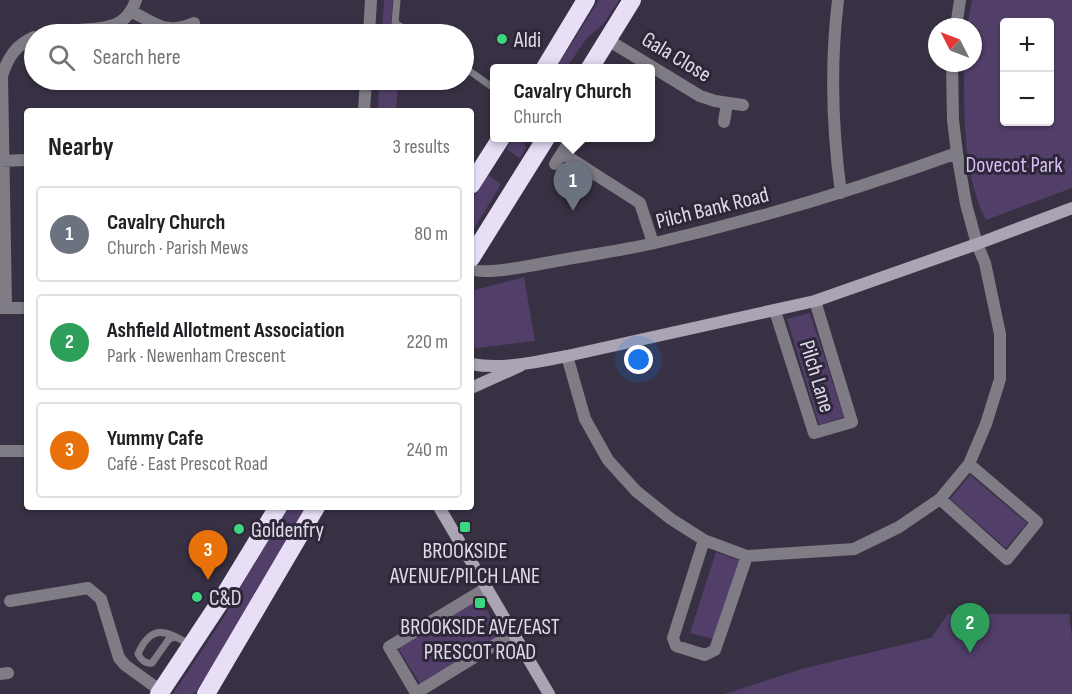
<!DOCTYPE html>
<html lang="en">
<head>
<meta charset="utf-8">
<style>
  body { margin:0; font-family:"Sofia Sans Condensed",sans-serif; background:#f6f6f6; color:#202124 }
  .controls { position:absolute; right:18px; top:18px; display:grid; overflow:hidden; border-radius:6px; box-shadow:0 2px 4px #0004 }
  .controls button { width:54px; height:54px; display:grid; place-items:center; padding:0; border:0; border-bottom:2px solid #e0e0e0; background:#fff; color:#202124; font:30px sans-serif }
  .compass { position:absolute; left:928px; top:18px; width:54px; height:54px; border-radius:50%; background:#fff; box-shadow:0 2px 4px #0004; rotate:312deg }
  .you { position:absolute; left:639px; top:360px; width:21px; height:21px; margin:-15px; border:4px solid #fff; border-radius:50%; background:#1a73e8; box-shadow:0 0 0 9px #1a73e833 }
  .badge { display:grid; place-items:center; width:39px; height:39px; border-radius:50%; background:#2563eb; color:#fff; font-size:20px; font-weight:700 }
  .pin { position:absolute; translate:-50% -50px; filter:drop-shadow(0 2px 3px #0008) }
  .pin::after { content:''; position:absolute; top:32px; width:21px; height:18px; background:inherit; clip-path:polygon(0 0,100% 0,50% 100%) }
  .popup { position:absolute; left:490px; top:64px; width:165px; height:78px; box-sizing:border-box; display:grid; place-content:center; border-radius:6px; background:#fff; filter:drop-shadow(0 2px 4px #0005); font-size:20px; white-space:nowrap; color:#757577 }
  .popup b { font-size:22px; color:#202124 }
  .popup::after { content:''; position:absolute; left:50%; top:100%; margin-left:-12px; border:12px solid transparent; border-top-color:#fff }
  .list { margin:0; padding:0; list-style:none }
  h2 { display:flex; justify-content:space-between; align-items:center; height:78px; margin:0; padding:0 24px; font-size:26px }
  h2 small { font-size:20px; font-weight:400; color:#757577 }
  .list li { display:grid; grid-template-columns:39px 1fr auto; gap:18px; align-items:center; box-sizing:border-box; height:96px; margin:0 12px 12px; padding:0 12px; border:2px solid #e0e0e0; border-radius:6px }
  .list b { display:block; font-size:22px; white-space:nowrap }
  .list p { margin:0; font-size:20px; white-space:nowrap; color:#757577 }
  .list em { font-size:20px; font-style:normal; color:#757577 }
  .icon { flex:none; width:33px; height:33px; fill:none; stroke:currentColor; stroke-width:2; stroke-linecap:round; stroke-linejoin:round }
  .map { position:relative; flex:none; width:1072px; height:694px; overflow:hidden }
  .search { position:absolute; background:#fff; box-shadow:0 2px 4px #0004; left:24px; top:24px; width:450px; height:66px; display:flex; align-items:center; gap:15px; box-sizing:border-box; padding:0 21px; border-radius:33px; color:#757577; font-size:22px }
  .panel { position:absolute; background:#fff; box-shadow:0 2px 4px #0004; left:24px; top:108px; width:450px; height:402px; border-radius:6px }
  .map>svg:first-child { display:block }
  .green { fill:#513f69; fill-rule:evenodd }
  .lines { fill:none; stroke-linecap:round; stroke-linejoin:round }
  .lane { stroke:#807c86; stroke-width:7 }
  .street { stroke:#807c86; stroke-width:12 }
  .secondary { stroke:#aaa4b4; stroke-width:12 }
  .highway { stroke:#e8dff7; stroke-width:18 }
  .poi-dot { fill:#3bd77e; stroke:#2e2739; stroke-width:2 }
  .labels { text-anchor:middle; stroke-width:6; stroke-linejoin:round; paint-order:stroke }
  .poi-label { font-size:22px; fill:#e0dbe8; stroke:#2e2739; text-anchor:start }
  .street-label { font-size:22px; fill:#e0dbe8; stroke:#2e2739 }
  .park-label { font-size:22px; fill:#d4bef4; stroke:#2e2739 }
</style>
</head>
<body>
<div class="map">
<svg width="1072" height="694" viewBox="0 0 1072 694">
  <rect width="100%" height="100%" fill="#383144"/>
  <path class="green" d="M384,0H393L390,34H382Z
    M599,0H619L604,23L587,38L566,68H556Z
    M972,0H1072V188L986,220C963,176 964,112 964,63H973V27H967ZM1004,22H1050V122H1004Z
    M379,80H398L396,111H378Z
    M513,138H522L526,148L520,158L506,149Z
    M488,175L501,184L471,234V202Z
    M524,277L535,341L477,348L471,347V291Z
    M810,313L844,417L819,425L787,319Z
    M970,475L1027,523L1006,548L950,499Z
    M286,507H307L212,668L194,694H173L221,622Z
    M716,552L741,561L718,640L690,633Z
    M480,599L501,634L420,684L398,648Z
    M948,614H1069L1072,637V694H724L805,668L931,638Z"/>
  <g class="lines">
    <path class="lane" d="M397,0L395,23L413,34
      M464,67L495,89
      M176,637L169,639L152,663C145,664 141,660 138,654C151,624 165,630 189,644"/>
    <path class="street" d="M838,0C830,66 832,128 841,193
      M132,12C158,24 165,35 194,23
      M956,27L960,0
      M45,34C56,33 67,31 78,30C105,28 126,29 136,0
      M369,34L371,0
      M608,40L700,96L715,101L743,105
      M364,111L366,80
      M724,122L727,103
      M562,153L640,203L653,243
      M0,161L27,160
      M555,164L569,142
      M471,269C485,276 539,264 556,261C589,255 623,250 655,243C758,219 858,189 957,153
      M6,307L2,76C8,57 16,45 34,37
      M0,308H27
      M775,311L814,433L852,422L815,301
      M567,356L585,419L608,460L636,491L671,519L704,540L747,556L854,549L899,527L940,499L969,464L986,424L1000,379V334L985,263L977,244L966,204L957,153L953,120L952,63
      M0,451H27
      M940,499L1007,559L1037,522L969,464
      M704,540L673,638L676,646L705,655L715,650L747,556
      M485,589L389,647L416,693L514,633
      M10,601L88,588L101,599L119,658L125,665L161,691
      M0,674L8,673"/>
    <path class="secondary" d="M471,364C502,370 536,362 567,356L815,301L977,244L1072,208
      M471,388L520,366
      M439,507L549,694"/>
    <path class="highway" d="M545,68L586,0
      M590,68L632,0
      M471,185L501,138
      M471,258L546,138
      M159,694L224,596L278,507
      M206,694L316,507"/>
  </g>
  <g class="poi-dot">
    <circle cx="502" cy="39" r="6"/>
    <rect x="459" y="521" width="12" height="12" rx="3"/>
    <circle cx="239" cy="529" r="6"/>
    <circle cx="197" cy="597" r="6"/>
    <rect x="474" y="597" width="12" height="12" rx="3"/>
  </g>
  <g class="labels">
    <g class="poi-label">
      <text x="514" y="47">Aldi</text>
      <text x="251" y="537">Goldenfry</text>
      <text x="465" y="558" text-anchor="middle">BROOKSIDE<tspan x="465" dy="25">AVENUE/PILCH LANE</tspan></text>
      <text x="209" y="605">C&amp;D</text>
      <text x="480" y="634" text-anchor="middle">BROOKSIDE AVE/EAST<tspan x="480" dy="25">PRESCOT ROAD</tspan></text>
    </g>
    <g class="street-label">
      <text transform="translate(677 56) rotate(31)" y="8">Gala Close</text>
      <text transform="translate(712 207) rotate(-14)" y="8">Pilch Bank Road</text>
      <text transform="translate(818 376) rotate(73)" y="8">Pilch Lane</text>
    </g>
    <g class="park-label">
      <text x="1014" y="172">Dovecot Park</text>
    </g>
  </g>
</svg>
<div class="controls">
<button>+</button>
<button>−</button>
</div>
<svg class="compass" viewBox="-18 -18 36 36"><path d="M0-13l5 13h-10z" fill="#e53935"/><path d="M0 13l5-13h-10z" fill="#757577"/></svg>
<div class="you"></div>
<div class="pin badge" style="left:573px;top:211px;background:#6b7280">1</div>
<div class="popup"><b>Cavalry Church</b>Church</div>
<div class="pin badge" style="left:970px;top:653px;background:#2e9e5b">2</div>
<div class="pin badge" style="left:208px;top:580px;background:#e8710a">3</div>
<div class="search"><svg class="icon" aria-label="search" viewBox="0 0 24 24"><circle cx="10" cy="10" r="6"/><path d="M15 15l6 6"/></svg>Search here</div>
<section class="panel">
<h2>Nearby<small>3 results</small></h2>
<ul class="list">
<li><span class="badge" style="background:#6b7280">1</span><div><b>Cavalry Church</b><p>Church · Parish Mews</p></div><em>80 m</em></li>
<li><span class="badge" style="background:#2e9e5b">2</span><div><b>Ashfield Allotment Association</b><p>Park · Newenham Crescent</p></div><em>220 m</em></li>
<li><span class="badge" style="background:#e8710a">3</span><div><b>Yummy Cafe</b><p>Café · East Prescot Road</p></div><em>240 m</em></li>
</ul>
</section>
</div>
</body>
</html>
